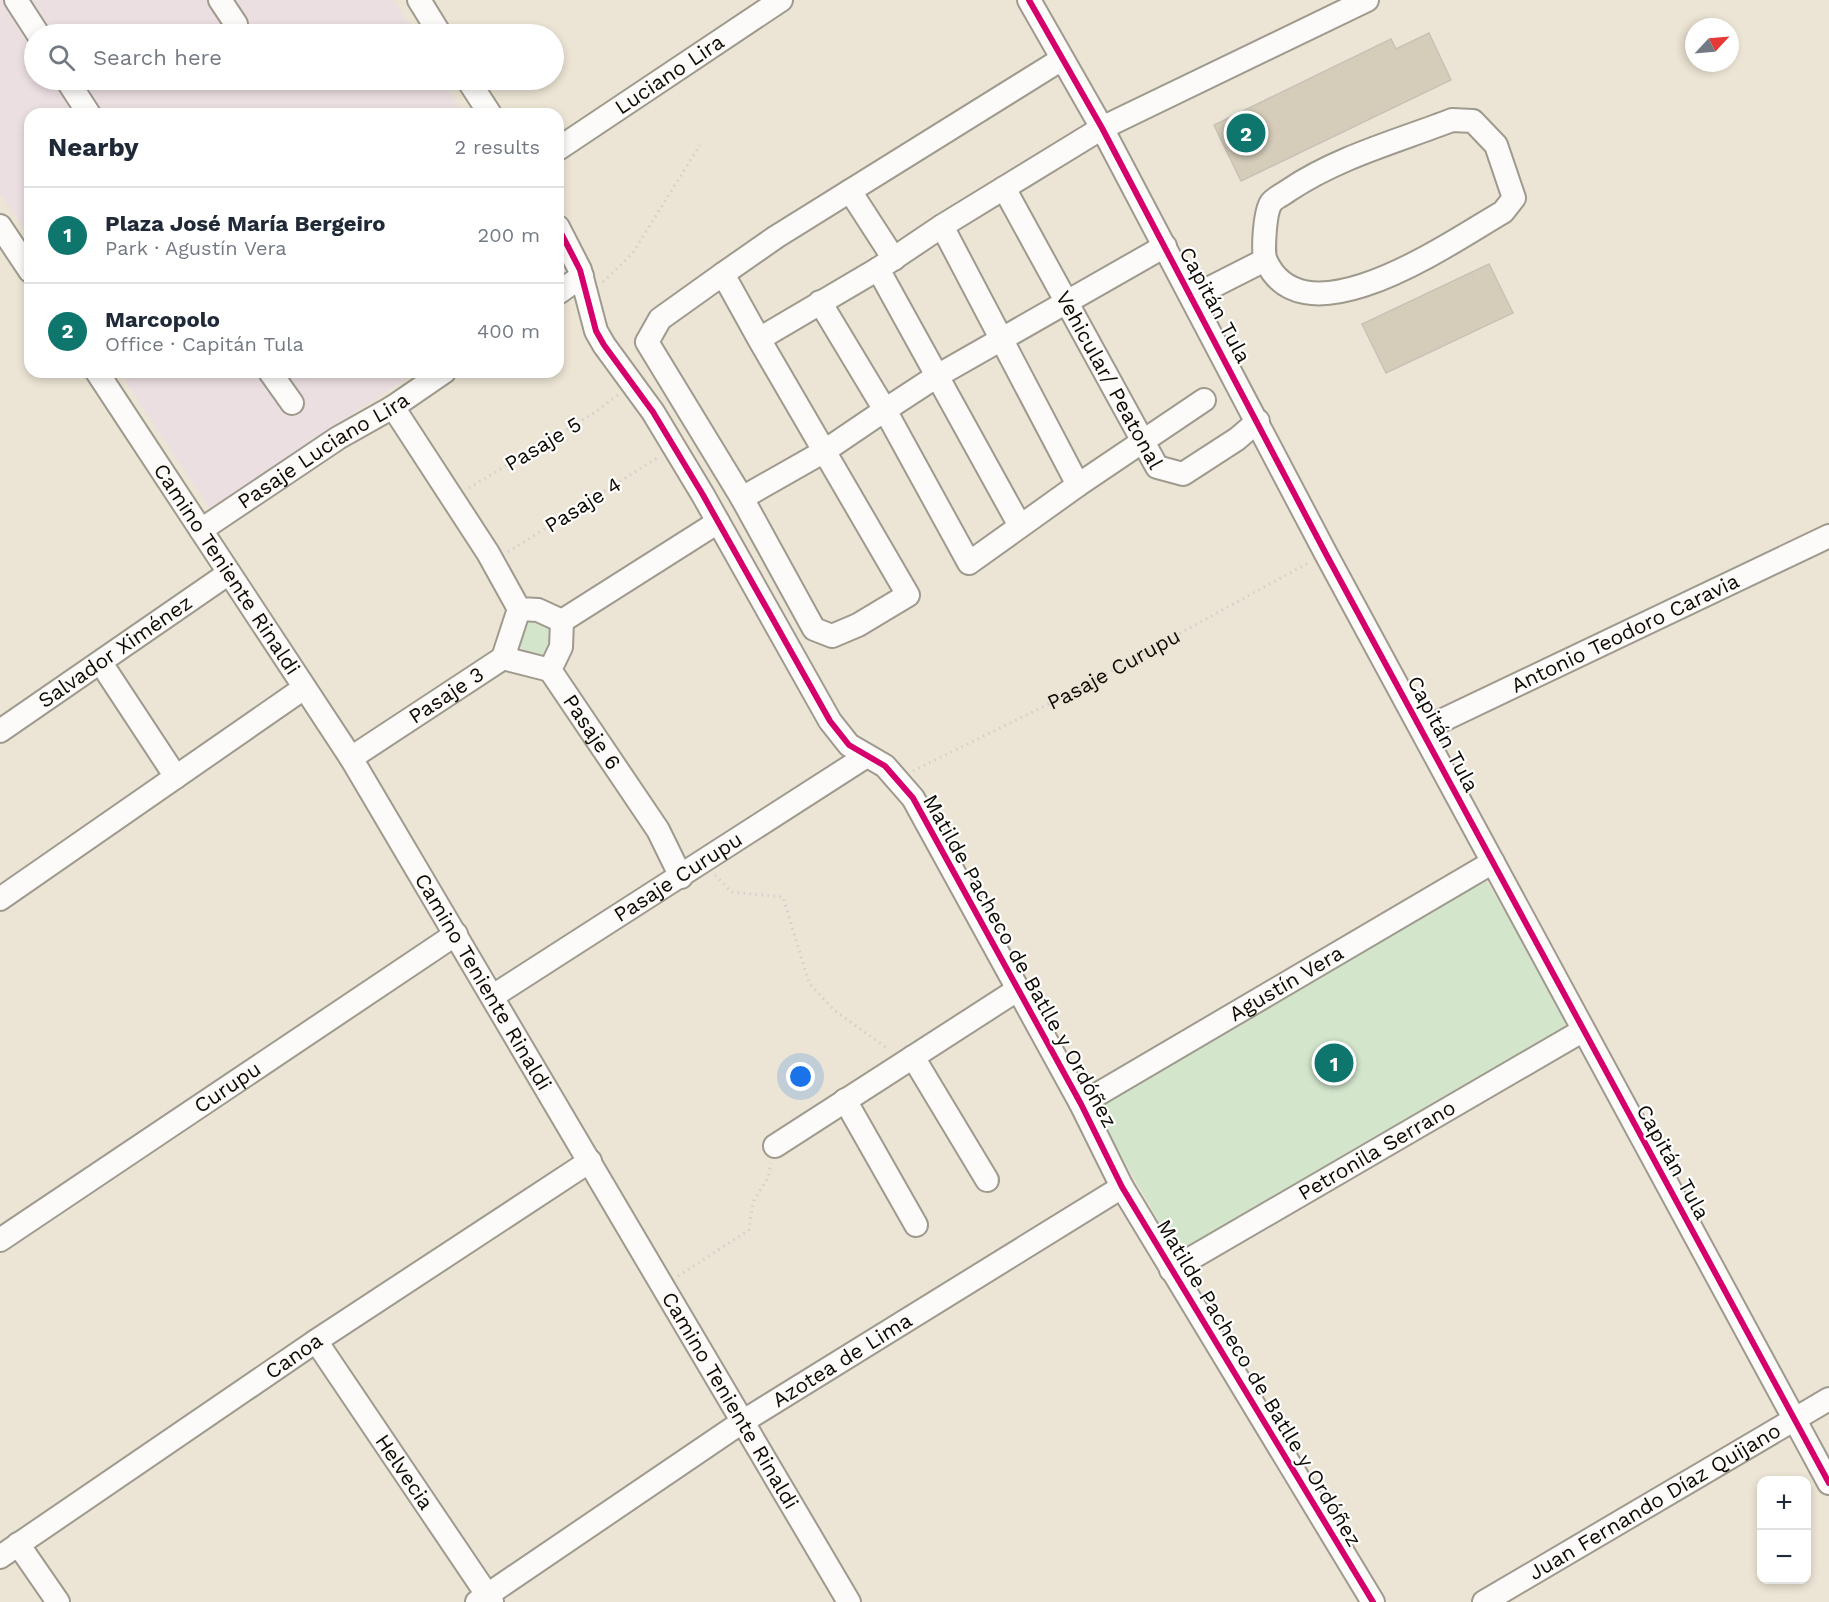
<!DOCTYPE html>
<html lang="en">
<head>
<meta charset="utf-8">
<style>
  body { margin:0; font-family:"Work Sans",sans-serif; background:#f2f2f3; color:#1f2937 }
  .controls { position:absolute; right:18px; bottom:18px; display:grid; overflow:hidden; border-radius:12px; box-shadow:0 3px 9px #0003 }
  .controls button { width:54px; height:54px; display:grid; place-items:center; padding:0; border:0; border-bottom:2px solid #e0e1e3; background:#fff; color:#1f2937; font:30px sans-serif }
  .compass { position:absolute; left:1685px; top:18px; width:54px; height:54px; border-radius:50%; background:#fff; box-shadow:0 3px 9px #0003; rotate:64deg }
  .you { position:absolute; left:801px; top:1077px; width:21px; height:21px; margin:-15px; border:4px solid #fff; border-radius:50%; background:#1a73e8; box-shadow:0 0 0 9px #1a73e833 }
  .badge { display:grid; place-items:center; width:39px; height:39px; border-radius:50%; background:#0f766e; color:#fff; font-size:20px; font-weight:700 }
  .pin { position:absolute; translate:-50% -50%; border:3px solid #fff; box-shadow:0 2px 6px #0006 }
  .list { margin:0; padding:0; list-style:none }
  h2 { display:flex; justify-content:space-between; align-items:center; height:78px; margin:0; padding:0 24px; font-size:26px }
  h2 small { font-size:20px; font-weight:400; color:#747a83 }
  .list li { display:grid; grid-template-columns:39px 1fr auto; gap:18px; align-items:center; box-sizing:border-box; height:96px; padding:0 24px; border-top:2px solid #e0e1e3 }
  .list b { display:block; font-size:22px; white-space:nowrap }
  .list p { margin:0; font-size:20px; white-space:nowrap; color:#747a83 }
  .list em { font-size:20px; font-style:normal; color:#747a83 }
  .icon { flex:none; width:33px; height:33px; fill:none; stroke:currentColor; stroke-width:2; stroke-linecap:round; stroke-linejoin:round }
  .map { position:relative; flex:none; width:1829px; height:1602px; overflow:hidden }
  .search { position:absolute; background:#fff; box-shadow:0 3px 9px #0003; left:24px; top:24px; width:540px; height:66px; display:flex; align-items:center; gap:15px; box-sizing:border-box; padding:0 21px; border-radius:33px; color:#747a83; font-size:22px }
  .panel { position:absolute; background:#fff; box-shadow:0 3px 9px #0003; left:24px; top:108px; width:540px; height:270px; border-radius:18px }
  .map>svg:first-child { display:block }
  .industrial { fill:#ecdfe1 }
  .green { fill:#d3e6cc }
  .building { fill:#d5cdba; stroke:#c8c2b6; stroke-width:1.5 }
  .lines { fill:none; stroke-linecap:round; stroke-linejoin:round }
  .minor-casing { stroke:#9f9a8e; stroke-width:26 }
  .path { stroke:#d2d0cc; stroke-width:3; stroke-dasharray:1.5 4.5; stroke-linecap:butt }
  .minor { stroke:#fcfbf9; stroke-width:22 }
  .cycleway-casing { stroke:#fff; stroke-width:10 }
  .cycleway { stroke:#d6006c; stroke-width:6 }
  .labels { text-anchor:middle; stroke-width:4.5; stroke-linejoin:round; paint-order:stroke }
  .street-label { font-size:21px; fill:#0f0b03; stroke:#fff }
</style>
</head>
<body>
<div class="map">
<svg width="1829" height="1602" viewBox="0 0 1829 1602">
  <rect width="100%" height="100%" fill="#ece5d5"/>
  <path class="industrial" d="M0,0H394L415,34H34V80H442L463,114H30V238L0,193Z
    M119,372H416L210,509Z"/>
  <path class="green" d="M532,618L554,627L549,652C537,659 523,655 518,641L526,621Z
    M1482,881L1487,882L1531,956L1566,1022L1563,1029L1189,1247L1176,1246L1170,1241L1101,1121L1100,1106Z"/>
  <path class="building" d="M1429,33L1451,80L1241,181L1214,125L1391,39L1396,49Z
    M1489,264L1513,313L1386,373L1362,324Z"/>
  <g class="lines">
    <defs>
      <g id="minor">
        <path d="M16,0L38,34"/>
        <path d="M220,0L236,24"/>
        <path d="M419,0L440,34"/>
        <path d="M1029,0L1102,128L1326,554L1829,1483"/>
        <path d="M67,80L89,114"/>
        <path d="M468,80L490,114"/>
        <path d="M1452,120L1473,121L1496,145L1514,198L1503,212C1454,240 1305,346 1266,261C1262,252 1265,212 1271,203C1274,198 1284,194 1289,190C1338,157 1398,141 1452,120Z"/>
        <path id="s2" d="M558,149L781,0"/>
        <path id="s3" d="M1004,188L1157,467L1183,474L1237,439L1258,421"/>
        <path d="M850,191L894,259"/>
        <path d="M0,226L30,271"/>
        <path d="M942,226L1078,485"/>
        <path d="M558,227L580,270L596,331L604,345L653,412L703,495L830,721L849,745L885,766L913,798L1081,1104L1122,1187L1373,1602"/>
        <path d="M1165,246L937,376L885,410L969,563L1078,485L1204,400"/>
        <path d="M878,269L1020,526"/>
        <path d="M723,274L776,237L1062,59"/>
        <path d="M558,293L582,276"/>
        <path d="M1192,297L1265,260"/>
        <path d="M759,339L723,274L660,319L647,342L742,498L814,629L832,636L858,625L908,595L759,339L878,269L942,226L1102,128L1367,0"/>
        <path id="s4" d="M97,372L351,758L849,1602"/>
        <path d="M270,372L292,403"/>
        <path id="s5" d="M393,407L488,553L519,609L538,610L562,621L561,647L550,670L658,830L681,877"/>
        <path d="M742,498L823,452L885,410L820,302"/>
        <path id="s6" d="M201,530L338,438L393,407L444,372"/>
        <path d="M562,621L718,522"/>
        <path d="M503,658L519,609"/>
        <path d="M101,663L176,777"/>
        <path id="s7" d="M1422,730L1829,536"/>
        <path id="s8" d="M0,731L229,573"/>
        <path id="s9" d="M351,758L503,658L550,670"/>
        <path d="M0,899L304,688"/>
        <path id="s10" d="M493,996L865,757"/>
        <path d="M913,1057L987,1180"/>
        <path d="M845,1100L916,1225"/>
        <path id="s11" d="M1081,1104L1493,862"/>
        <path d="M775,1146L1017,990"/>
        <path id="s12" d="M0,1240L456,934"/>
        <path id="s13" d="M1171,1270L1582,1031"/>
        <path id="s14" d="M316,1341L492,1602"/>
        <path d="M18,1544L58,1602"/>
        <path id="s15" d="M0,1557L316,1341L590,1161"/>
        <path id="s16" d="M477,1602L742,1422L1122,1187"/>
        <path id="s17" d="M1484,1602L1829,1399"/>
      </g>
    </defs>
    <use href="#minor" class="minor-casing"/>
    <g class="path">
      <path d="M603,282L632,254L700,145"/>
      <path d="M469,488L594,413L618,395"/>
      <path d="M508,552L657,458"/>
      <path id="s1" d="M913,771L1073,692L1308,563"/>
      <path d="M715,875L731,892L783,897L809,983L834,1010L888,1049"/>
      <path d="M678,1276L749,1230L753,1202L768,1178L771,1163"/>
    </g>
    <use href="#minor" class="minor"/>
    <defs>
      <path id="cycleway" d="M1029,0L1102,128L1326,554L1829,1483
        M558,227L580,270L596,331L604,345L653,412L703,495L830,721L849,745L885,766L913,798L1081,1104L1122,1187L1373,1602"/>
    </defs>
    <use href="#cycleway" class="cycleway-casing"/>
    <use href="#cycleway" class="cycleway"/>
  </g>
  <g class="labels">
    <g class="street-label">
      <text dy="7" stroke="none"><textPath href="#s2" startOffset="134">Luciano Lira</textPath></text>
      <text transform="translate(1215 305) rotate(62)" y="7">Capitán Tula</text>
      <text dy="7" stroke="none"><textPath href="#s3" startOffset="219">Vehicular/ Peatonal</textPath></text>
      <text transform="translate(543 444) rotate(-31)" y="7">Pasaje 5</text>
      <text dy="7" stroke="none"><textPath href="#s6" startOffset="146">Pasaje Luciano Lira</textPath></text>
      <text transform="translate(583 505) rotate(-32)" y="7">Pasaje 4</text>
      <text dy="7" stroke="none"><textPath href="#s4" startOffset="236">Camino Teniente Rinaldi</textPath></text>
      <text dy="7" stroke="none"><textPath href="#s7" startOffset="225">Antonio Teodoro Caravia</textPath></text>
      <text dy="7" stroke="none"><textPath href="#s8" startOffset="140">Salvador Ximénez</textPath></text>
      <text dy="7" stroke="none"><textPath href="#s1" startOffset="225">Pasaje Curupu</textPath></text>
      <text dy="7" stroke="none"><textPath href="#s9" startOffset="114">Pasaje 3</textPath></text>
      <text dy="7" stroke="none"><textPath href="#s5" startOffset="410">Pasaje 6</textPath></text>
      <text transform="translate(1443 734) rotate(62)" y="7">Capitán Tula</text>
      <text dy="7" stroke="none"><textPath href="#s10" startOffset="220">Pasaje Curupu</textPath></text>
      <text transform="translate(1020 961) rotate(61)" y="7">Matilde Pacheco de Batlle y Ordóñez</text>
      <text dy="7" stroke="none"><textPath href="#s4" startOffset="722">Camino Teniente Rinaldi</textPath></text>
      <text dy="7" stroke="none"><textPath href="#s11" startOffset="238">Agustín Vera</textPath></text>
      <text dy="7" stroke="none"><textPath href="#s12" startOffset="274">Curupu</textPath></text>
      <text dy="7" stroke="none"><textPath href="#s13" startOffset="238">Petronila Serrano</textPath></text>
      <text transform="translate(1673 1162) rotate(61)" y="7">Capitán Tula</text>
      <text dy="7" stroke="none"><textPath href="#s15" startOffset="356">Canoa</textPath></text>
      <text dy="7" stroke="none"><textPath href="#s16" startOffset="438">Azotea de Lima</textPath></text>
      <text transform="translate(1259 1383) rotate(59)" y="7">Matilde Pacheco de Batlle y Ordóñez</text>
      <text dy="7" stroke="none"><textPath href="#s4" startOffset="1208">Camino Teniente Rinaldi</textPath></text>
      <text dy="7" stroke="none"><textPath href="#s14" startOffset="158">Helvecia</textPath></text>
      <text dy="7" stroke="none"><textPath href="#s17" startOffset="198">Juan Fernando Díaz Quijano</textPath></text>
    </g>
  </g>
</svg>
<div class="controls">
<button>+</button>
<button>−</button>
</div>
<svg class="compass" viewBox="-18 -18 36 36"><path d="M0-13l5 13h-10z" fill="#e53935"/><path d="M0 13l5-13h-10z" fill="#747a83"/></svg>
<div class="you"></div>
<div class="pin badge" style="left:1334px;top:1063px">1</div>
<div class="pin badge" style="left:1246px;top:133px">2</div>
<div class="search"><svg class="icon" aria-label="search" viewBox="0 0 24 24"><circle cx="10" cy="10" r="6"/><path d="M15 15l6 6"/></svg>Search here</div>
<section class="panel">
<h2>Nearby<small>2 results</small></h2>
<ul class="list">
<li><span class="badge">1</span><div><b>Plaza José María Bergeiro</b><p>Park · Agustín Vera</p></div><em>200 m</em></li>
<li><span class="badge">2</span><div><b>Marcopolo</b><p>Office · Capitán Tula</p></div><em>400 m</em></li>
</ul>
</section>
</div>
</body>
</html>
